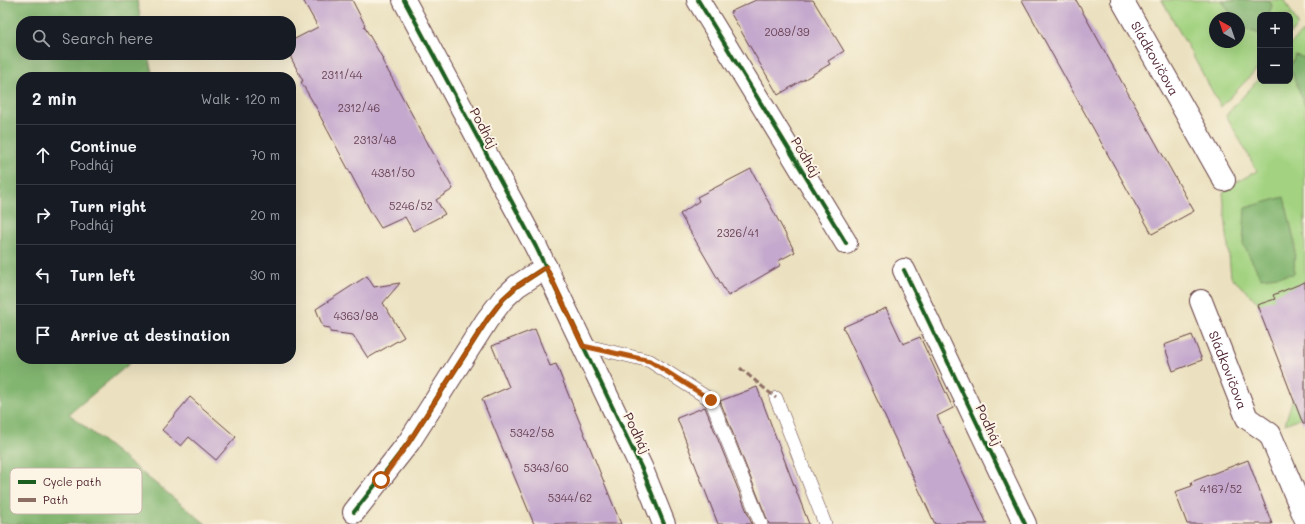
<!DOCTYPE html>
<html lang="en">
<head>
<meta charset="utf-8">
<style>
  body { margin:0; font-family:Mali,sans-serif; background:#20242c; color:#f1f3f6 }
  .controls { position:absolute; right:12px; top:12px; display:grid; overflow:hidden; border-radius:8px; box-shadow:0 4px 16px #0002 }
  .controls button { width:36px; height:36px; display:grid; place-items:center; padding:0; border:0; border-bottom:1px solid #363941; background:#171b24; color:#f1f3f6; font:20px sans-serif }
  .compass { position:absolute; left:1209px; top:12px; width:36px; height:36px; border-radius:50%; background:#171b24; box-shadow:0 4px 16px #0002; rotate:320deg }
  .stop { position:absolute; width:12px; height:12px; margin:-9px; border:3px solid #b45309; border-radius:50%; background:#fff }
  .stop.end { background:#b45309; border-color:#fff; box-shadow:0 1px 4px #0008 }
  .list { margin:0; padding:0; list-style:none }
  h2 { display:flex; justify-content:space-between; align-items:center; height:52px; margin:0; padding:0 16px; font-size:17px }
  h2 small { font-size:13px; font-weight:400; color:#9ea1a6 }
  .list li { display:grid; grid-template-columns:26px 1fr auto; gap:12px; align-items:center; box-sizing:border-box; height:60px; padding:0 16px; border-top:1px solid #363941 }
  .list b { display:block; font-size:15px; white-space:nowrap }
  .list p { margin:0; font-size:13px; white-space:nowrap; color:#9ea1a6 }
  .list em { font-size:13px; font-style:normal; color:#9ea1a6 }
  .icon { flex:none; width:22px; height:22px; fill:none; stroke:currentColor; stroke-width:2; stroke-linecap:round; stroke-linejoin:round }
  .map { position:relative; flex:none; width:1305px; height:524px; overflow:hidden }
  .search { position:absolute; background:#171b24; box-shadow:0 4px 16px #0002; left:16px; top:16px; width:280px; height:44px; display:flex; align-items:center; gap:10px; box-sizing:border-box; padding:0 14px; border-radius:16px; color:#9ea1a6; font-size:15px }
  .panel { position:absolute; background:#171b24; box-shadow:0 4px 16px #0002; left:16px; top:72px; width:280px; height:292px; border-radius:16px }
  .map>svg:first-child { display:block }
  .green { fill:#a3d381; stroke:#767956; fill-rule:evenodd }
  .forest { fill:#82b56f; stroke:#666a4d }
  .building { fill:#c4a8cd }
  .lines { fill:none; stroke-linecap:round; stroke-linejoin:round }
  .service-casing { stroke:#623c41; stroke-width:14 }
  .minor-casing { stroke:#623c41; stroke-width:24 }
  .service { stroke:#fff; stroke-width:13 }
  .minor { stroke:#fff; stroke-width:22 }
  .quiet { stroke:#8d6e63; stroke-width:3; stroke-dasharray:6 3; stroke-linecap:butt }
  .cycleway-casing { stroke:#fcf5e5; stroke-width:6 }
  .cycleway { stroke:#1b5e20; stroke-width:4 }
  .route { stroke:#b45309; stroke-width:5 }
  .labels { text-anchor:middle; stroke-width:4; stroke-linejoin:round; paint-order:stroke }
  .number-label { font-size:11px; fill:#684154 }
  .street-label { font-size:13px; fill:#4a1f2b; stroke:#fcf5e5 }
  .key { fill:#fcf5e5; stroke:#c7b5ad; stroke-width:1 }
  .key-label { font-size:11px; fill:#4a1f2b }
</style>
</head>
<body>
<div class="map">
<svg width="1305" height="524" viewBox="0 0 1305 524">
  <rect width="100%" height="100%" fill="#fcf5e5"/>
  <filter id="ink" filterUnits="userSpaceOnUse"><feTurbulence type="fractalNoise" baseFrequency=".025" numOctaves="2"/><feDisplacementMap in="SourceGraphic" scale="8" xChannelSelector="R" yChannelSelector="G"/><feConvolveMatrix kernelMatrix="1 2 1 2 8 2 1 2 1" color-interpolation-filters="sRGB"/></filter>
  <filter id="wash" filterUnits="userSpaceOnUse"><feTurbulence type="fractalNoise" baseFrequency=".012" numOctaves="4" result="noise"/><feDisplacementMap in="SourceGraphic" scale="16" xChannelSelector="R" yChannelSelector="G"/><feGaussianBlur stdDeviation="0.9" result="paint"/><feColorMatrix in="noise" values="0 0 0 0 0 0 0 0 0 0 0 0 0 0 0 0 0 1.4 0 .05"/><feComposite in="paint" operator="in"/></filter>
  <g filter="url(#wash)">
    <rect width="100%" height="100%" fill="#ebe1c0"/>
    <path class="green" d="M1162,0H1285L1298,25L1290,34V15H1260V66L1221,107ZM1215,18H1239V42H1215Z
      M1302,32L1305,38V416L1285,424L1296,387L1265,309L1231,277L1223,193L1235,183L1257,171L1226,115L1260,78V81H1290V45Z"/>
    <path class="forest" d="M0,0H137L141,21H21V55H148L153,77H21V359H135L69,414L206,524H0Z
      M1222,0H1269L1272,5L1269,15H1260V34L1239,27V18H1233Z
      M1295,55L1305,58V105L1290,68Z
      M1284,197L1295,243L1294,274L1261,278L1243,244L1245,208Z"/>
    <g id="blocks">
      <path class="building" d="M303,0H352L365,25L364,26L383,59L382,60L453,189L436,200L445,214L413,231L405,217L381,228L372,214L319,114H320L301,82L303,81L291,58V41L318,27Z
        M756,0H813L844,51L828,61L830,64L778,95L730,12Z
        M1022,0H1076L1194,211L1152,234Z
        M751,169L795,252L778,261L781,265L728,296L680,214L699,201L697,197Z
        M367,276L374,287L400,283L383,303L404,337L368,358L353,335L330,332V328L323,327L316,309Z
        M1305,282V424H1303L1257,305L1275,299L1273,295Z
        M886,308L903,344L920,337L953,408L937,416L987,524H935L843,327Z
        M535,329L550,366L556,364L621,524H534L482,399L509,387L492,346Z
        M1192,335L1202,360L1173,371L1164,345Z
        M757,387L789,472L809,524H769L720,401Z
        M190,397L236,437L216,460L189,437L181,446L162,430Z
        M705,407L752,524H718L677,418Z
        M1248,460L1272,524H1187L1175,492L1192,486L1191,482Z"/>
    </g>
  </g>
  <g filter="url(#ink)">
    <use href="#blocks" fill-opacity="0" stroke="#623c41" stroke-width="1"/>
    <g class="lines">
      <defs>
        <path id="service" d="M583,345L650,361L711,400L761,524
          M776,398L825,524"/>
        <g id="minor">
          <path d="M404,0L536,247L642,469L664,524"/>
          <path d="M698,0L846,243"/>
          <path id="s1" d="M1122,0L1224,180"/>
          <path d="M904,270L1025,524"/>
          <path id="s2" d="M1201,301L1247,418L1270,434L1305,518"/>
          <path d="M354,512L409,442L487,320L503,299L517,286L546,267"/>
        </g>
      </defs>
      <use href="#service" class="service-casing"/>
      <use href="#minor" class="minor-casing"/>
      <use href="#service" class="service"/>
      <use href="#minor" class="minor"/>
      <path class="quiet" d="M740,368L776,398"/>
      <defs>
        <path id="cycleway" d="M404,0L536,247L642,469L664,524
          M698,0L846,243
          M904,270L1025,524
          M354,512L409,442L487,320L503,299L517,286L546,267"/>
      </defs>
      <use href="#cycleway" class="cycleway-casing"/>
      <use href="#cycleway" class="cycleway"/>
    </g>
  </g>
  <g class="lines" filter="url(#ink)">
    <path class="route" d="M381,480L409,442L487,320L503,299L517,286L546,267L583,346L650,361L711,400"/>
  </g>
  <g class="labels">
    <g class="number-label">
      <text x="787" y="36">2089/39</text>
      <text x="342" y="79">2311/44</text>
      <text x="359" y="112">2312/46</text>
      <text x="375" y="144">2313/48</text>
      <text x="393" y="177">4381/50</text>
      <text x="411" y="210">5246/52</text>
      <text x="738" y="237">2326/41</text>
      <text x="356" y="320">4363/98</text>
      <text x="532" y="437">5342/58</text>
      <text x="546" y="472">5343/60</text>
      <text x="1221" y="493">4167/52</text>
      <text x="570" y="502">5344/62</text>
    </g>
    <g class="street-label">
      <text dy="5" stroke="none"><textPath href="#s1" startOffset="67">Sládkovičova</textPath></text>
      <text transform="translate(484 128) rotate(62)" y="5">Podháj</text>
      <text transform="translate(806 157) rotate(59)" y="5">Podháj</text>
      <text dy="5" stroke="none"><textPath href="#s2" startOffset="74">Sládkovičova</textPath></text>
      <text transform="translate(989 425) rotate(65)" y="5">Podháj</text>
      <text transform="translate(637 433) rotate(64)" y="5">Podháj</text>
    </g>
  </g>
  <rect x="10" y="468" width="132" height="46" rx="6" class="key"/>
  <rect x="18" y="480" width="18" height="4" fill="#1b5e20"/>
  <rect x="18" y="498" width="18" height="4" fill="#8d6e63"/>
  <g class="key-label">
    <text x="43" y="486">Cycle path</text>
    <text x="43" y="504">Path</text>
  </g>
</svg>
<div class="controls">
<button>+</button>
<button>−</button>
</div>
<svg class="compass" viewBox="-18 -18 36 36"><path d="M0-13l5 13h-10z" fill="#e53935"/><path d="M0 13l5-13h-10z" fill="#9ea1a6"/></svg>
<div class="stop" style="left:381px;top:480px"></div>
<div class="stop end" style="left:711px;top:400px"></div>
<div class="search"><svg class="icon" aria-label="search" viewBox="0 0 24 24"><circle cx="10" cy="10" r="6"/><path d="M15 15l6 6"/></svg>Search here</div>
<section class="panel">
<h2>2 min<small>Walk · 120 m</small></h2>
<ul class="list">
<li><svg class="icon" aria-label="ahead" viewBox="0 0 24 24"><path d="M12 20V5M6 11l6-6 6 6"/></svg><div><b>Continue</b><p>Podháj</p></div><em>70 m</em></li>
<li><svg class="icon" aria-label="right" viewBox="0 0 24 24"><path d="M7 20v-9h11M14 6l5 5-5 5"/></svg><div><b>Turn right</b><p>Podháj</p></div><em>20 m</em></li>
<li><svg class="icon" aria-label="left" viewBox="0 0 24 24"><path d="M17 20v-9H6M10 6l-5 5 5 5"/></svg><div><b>Turn left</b></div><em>30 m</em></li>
<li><svg class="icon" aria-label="arrive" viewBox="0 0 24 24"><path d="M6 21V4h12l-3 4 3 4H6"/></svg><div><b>Arrive at destination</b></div></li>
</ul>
</section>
</div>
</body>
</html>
